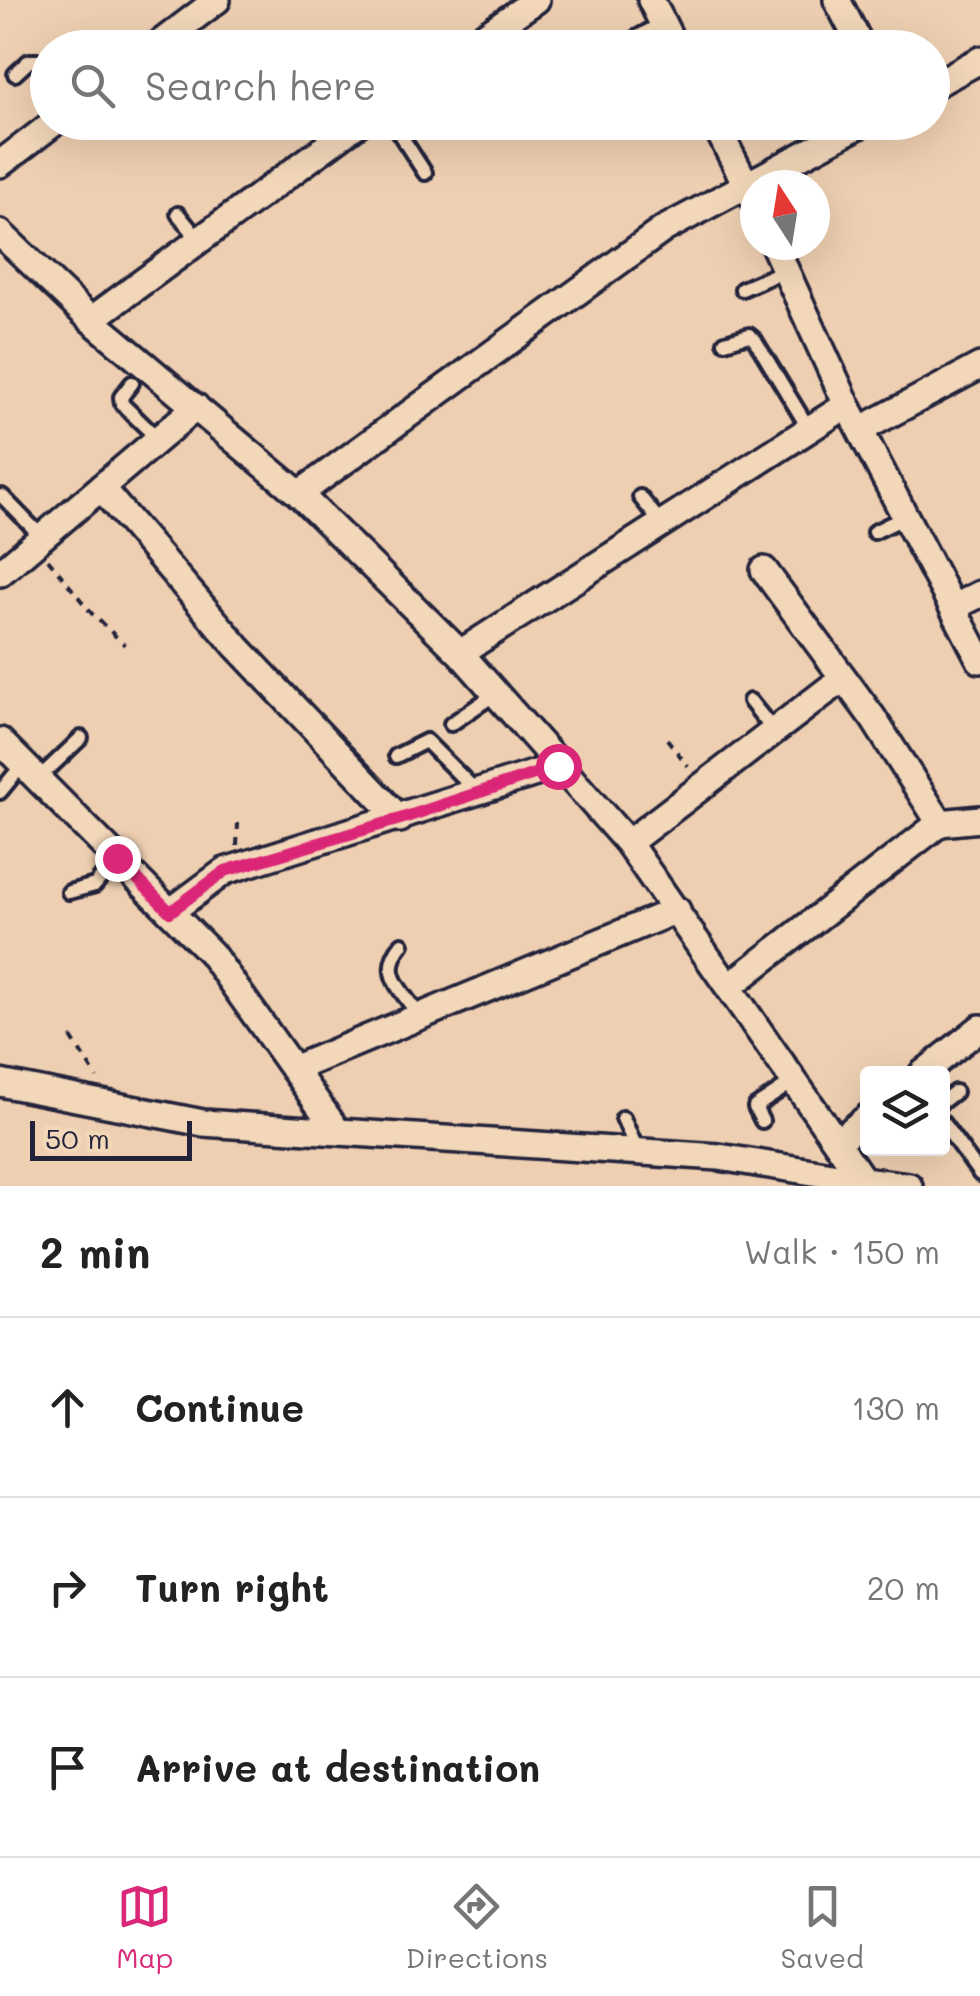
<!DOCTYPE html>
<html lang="en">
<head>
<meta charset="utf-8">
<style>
  body { margin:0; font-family:Mali,sans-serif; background:#f2f2f2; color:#222 }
  .controls { position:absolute; right:30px; bottom:30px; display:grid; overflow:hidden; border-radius:10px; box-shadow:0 10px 40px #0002 }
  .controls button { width:90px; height:90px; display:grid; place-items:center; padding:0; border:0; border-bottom:2px solid #e0e0e0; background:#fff; color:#222; font:50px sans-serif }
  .compass { position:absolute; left:740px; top:170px; width:90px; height:90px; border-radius:50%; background:#fff; box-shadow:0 10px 40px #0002; rotate:348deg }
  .scale { position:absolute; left:30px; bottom:25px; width:162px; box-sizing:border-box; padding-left:10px; border:5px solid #22223b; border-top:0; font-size:28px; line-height:35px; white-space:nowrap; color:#22223b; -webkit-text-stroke:8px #f2d7b9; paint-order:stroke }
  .stop { position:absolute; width:30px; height:30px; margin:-22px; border:8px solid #db2777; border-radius:50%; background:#fff }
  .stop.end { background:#db2777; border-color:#fff; box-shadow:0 2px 10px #0008 }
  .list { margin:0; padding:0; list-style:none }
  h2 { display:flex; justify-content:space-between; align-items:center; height:130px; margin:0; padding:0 40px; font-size:42px }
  h2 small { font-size:32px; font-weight:400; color:#767676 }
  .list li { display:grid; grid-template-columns:65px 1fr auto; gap:30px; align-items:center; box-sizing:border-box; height:180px; padding:0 40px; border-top:2px solid #e0e0e0 }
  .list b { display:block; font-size:38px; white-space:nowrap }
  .list em { font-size:32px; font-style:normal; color:#767676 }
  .icon { flex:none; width:55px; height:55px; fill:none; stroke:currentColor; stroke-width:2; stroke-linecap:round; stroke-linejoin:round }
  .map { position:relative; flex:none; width:980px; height:1186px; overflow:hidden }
  .search { position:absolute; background:#fff; box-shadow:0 10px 40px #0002; left:30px; right:30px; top:30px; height:110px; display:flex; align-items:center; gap:25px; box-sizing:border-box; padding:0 35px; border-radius:55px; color:#767676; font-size:38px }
  .sheet { height:670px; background:#fff }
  nav { display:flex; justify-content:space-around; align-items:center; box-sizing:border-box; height:140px; border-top:2px solid #e0e0e0; background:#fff; font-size:28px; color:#767676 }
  nav a { display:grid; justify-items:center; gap:5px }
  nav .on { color:#db2777 }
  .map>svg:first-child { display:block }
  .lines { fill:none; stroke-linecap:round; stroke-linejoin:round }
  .service-casing { stroke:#22223b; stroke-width:20 }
  .minor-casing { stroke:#22223b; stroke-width:32 }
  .path { stroke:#22223b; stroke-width:4; stroke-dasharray:8 8; stroke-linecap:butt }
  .service { stroke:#f2d7b9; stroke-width:12 }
  .minor { stroke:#f2d7b9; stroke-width:25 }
  .route { stroke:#db2777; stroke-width:12 }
</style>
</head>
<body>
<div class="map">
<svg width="980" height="1186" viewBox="0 0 980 1186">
  <rect width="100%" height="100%" fill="#eecfb1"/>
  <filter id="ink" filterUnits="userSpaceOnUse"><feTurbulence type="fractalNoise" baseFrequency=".01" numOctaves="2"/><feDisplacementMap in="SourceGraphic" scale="20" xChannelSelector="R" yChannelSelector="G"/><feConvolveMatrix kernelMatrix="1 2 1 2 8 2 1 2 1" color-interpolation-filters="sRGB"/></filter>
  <g filter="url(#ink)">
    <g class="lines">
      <defs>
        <path id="service" d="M618,48L663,23
          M15,74L29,61H38L48,71
          M392,122L425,173
          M178,214L200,241
          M742,289L786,270
          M725,342L749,335L755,340L809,429
          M132,383L121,397L122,404L159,440
          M2,496L43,538
          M640,497L662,524
          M874,532L907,516
          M750,701L774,731
          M451,724L495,694
          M396,756L426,741L476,791
          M38,779L81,738
          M0,792L23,764
          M69,892L95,885L117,858
          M402,944C378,974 401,988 419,1016
          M942,1102L955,1092
          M623,1118L638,1152
          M762,1121L755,1107L796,1080
          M942,1122L980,1174"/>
        <path id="minor" d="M651,0L675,48
          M837,0L862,48
          M154,48L217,0
          M466,48L536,0
          M932,86L980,60
          M714,122L755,202
          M0,164L55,122
          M0,233L91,320L299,494L460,653L628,843L863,1180L909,1186
          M774,245L847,405L980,660
          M91,320L360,122
          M860,430L980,366
          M101,488L237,647L400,819
          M299,494L664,229L865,122
          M764,570L873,718L940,823
          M0,573L196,407
          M954,607L980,594
          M460,653L847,405
          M0,741L211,953L338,1132
          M628,843L842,679
          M170,912L225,871L558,766
          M731,985L940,823L980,819
          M293,1069L677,910
          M922,1074L980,1028
          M0,1083L203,1123L719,1157L863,1180
          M838,1141L868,1117"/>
      </defs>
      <use href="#service" class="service-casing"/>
      <use href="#minor" class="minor-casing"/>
      <path class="path" d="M48,559L93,615L125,645
        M667,739L688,766
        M237,846L238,823
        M71,1037L97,1078"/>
      <use href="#service" class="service"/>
      <use href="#minor" class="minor"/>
    </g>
  </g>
  <g class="lines" filter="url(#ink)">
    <path class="route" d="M117,858L170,912L225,871L400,819L558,766"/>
  </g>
</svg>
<div class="controls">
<button><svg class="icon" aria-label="layers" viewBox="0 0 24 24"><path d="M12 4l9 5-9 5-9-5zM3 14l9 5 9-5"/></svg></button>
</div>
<svg class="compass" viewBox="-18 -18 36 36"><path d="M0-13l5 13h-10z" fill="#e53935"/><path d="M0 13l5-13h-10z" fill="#767676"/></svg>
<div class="scale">50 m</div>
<div class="stop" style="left:558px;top:766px"></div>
<div class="stop end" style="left:117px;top:858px"></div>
<div class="search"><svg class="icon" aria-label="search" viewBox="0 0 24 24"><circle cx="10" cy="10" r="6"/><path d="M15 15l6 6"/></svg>Search here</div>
</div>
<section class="sheet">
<h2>2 min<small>Walk · 150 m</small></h2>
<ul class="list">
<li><svg class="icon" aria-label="ahead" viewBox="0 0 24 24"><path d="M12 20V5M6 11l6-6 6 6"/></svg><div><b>Continue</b></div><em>130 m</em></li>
<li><svg class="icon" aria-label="right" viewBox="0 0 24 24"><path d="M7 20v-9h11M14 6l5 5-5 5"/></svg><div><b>Turn right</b></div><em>20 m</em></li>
<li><svg class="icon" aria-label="arrive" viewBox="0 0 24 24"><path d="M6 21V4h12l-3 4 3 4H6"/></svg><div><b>Arrive at destination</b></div></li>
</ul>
</section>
<nav>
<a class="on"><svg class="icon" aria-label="map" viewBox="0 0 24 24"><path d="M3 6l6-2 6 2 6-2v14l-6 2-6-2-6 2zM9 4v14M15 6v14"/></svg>Map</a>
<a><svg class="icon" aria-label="directions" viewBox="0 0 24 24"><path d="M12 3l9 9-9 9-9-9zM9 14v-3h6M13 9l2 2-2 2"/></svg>Directions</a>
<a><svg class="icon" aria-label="saved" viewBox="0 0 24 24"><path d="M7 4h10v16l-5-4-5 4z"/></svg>Saved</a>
</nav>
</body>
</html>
